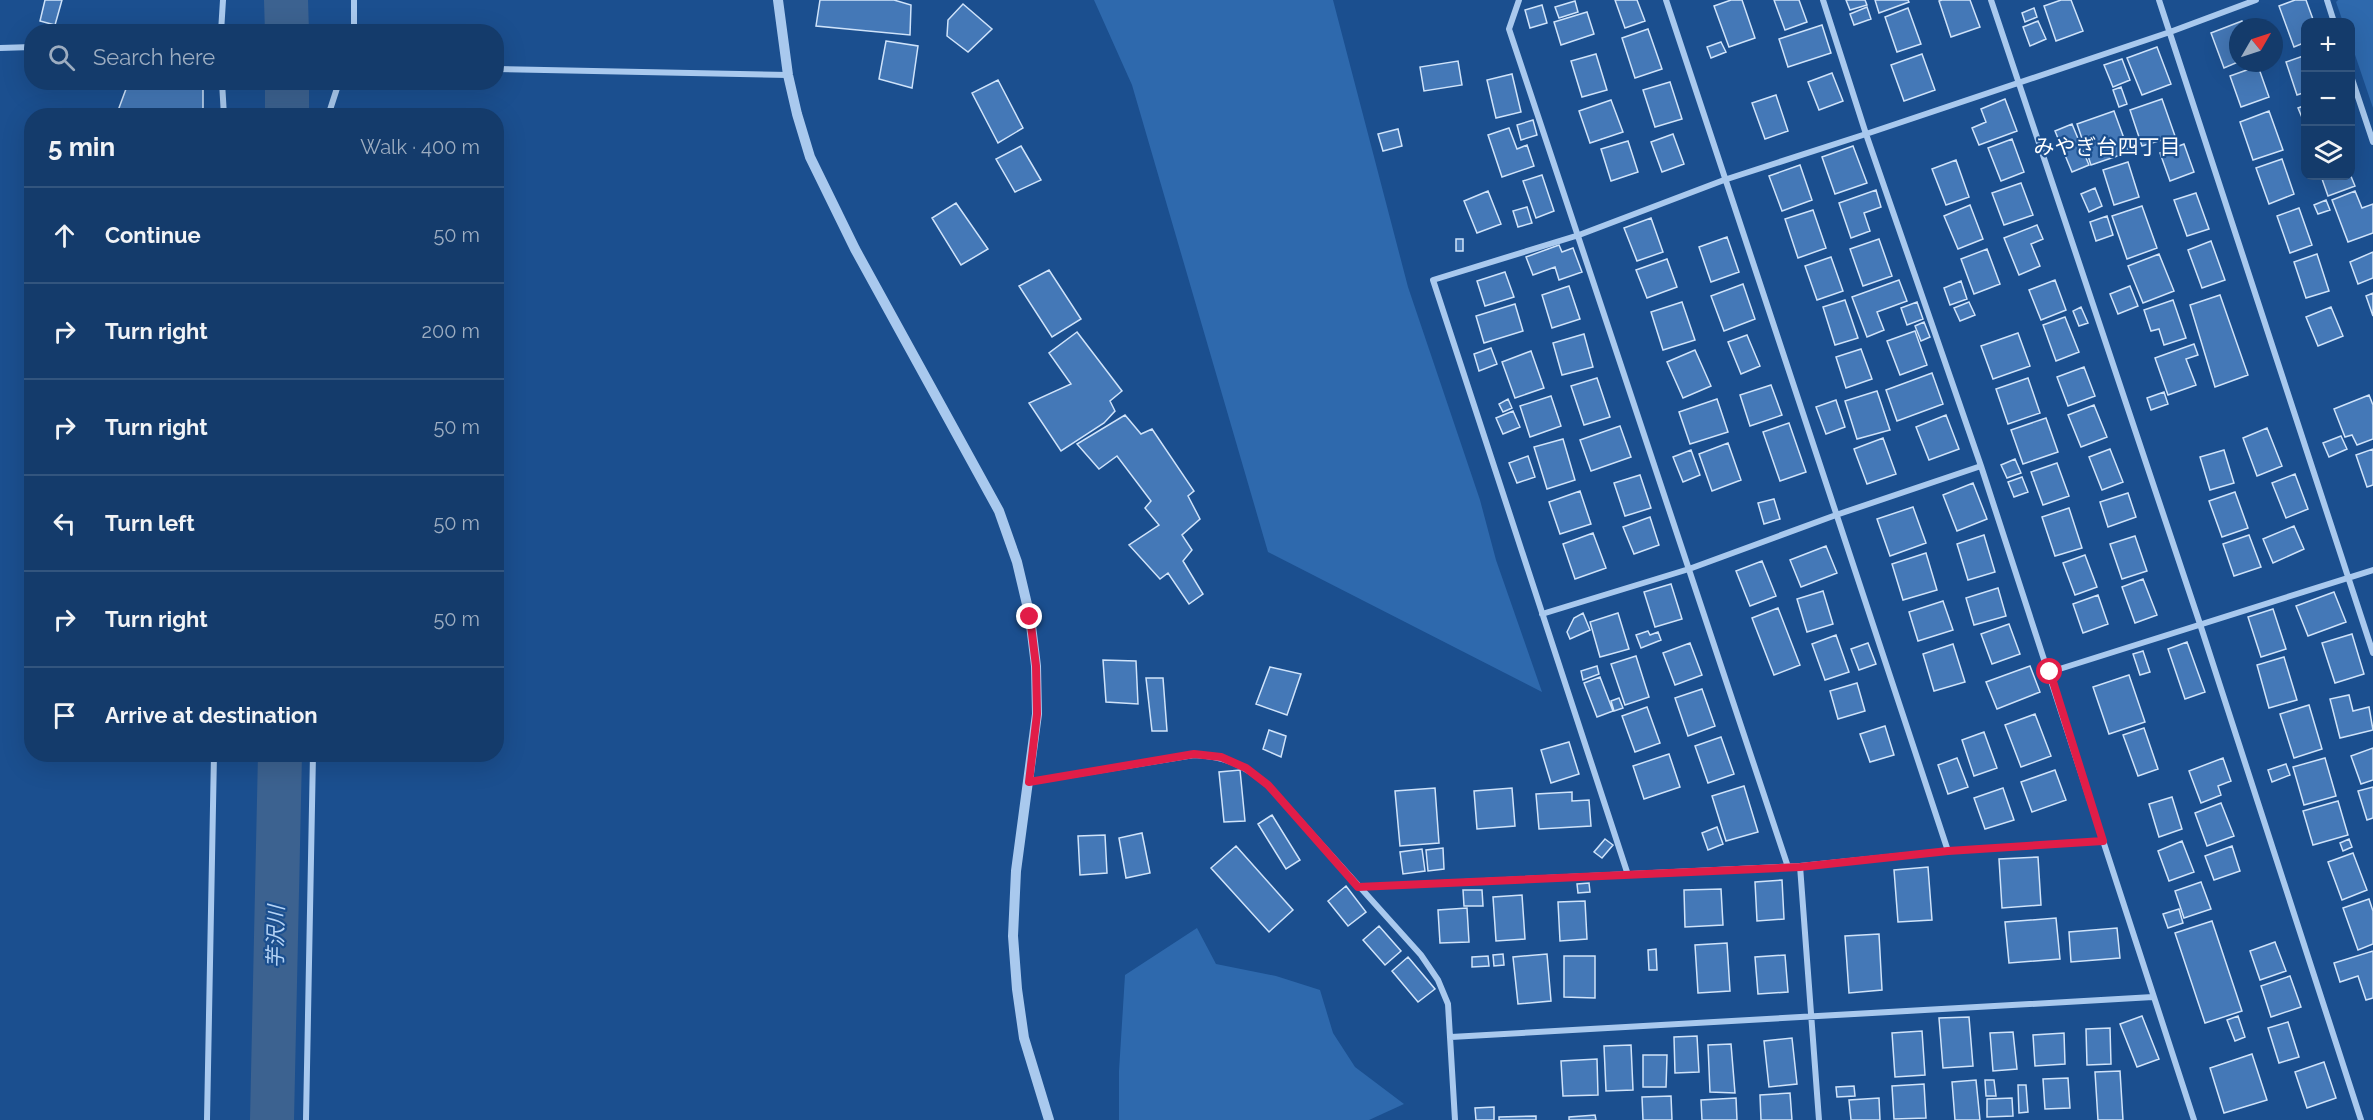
<!DOCTYPE html>
<html lang="en">
<head>
<meta charset="utf-8">
<style>
  body { margin:0; font-family:Raleway,"Noto Sans JP",sans-serif; background:#1d4271; color:#f1f3f6 }
  .controls { position:absolute; right:18px; top:18px; display:grid; overflow:hidden; border-radius:12px; box-shadow:0 6px 24px #0002 }
  .controls button { width:54px; height:54px; display:grid; place-items:center; padding:0; border:0; border-bottom:2px solid #33557e; background:#143b6b; color:#f1f3f6; font:30px sans-serif }
  .compass { position:absolute; left:2229px; top:18px; width:54px; height:54px; border-radius:50%; background:#143b6b; box-shadow:0 6px 24px #0002; rotate:51deg }
  .stop { position:absolute; width:18px; height:18px; margin:-14px; border:4px solid #e11d48; border-radius:50%; background:#fff }
  .stop.end { background:#e11d48; border-color:#fff; box-shadow:0 2px 6px #0008 }
  .list { margin:0; padding:0; list-style:none }
  h2 { display:flex; justify-content:space-between; align-items:center; height:78px; margin:0; padding:0 24px; font-size:26px }
  h2 small { font-size:20px; font-weight:400; color:#9dadc1 }
  .list li { display:grid; grid-template-columns:39px 1fr auto; gap:18px; align-items:center; box-sizing:border-box; height:96px; padding:0 24px; border-top:2px solid #33557e }
  .list b { display:block; font-size:22px; white-space:nowrap }
  .list em { font-size:20px; font-style:normal; color:#9dadc1 }
  .icon { flex:none; width:33px; height:33px; fill:none; stroke:currentColor; stroke-width:2; stroke-linecap:round; stroke-linejoin:round }
  .map { position:relative; flex:none; width:2373px; height:1120px; overflow:hidden }
  .search { position:absolute; background:#143b6b; box-shadow:0 6px 24px #0002; left:24px; top:24px; width:480px; height:66px; display:flex; align-items:center; gap:15px; box-sizing:border-box; padding:0 21px; border-radius:24px; color:#9dadc1; font-size:22px }
  .panel { position:absolute; background:#143b6b; box-shadow:0 6px 24px #0002; left:24px; top:108px; width:480px; height:654px; border-radius:24px }
  .map>svg:first-child { display:block }
  .green { fill:#2e69ad }
  .lines { fill:none; stroke-linecap:round; stroke-linejoin:round }
  .river { stroke:#3c6290; stroke-width:44 }
  .building { fill:#4478b7; stroke:#cfe3fa; stroke-width:1.5 }
  .minor { stroke:#a9c9ee; stroke-width:6 }
  .tertiary { stroke:#a9c9ee; stroke-width:10 }
  .route { stroke:#e11d48; stroke-width:8 }
  .labels { text-anchor:middle; stroke-width:4.5; stroke-linejoin:round; paint-order:stroke }
  .neighbourhood-label { font-size:21px; fill:#fff; stroke:#1b4f8f }
  .water-label { font-size:21px; font-style:italic; fill:#b5d3f5; stroke:#1b4f8f }
</style>
</head>
<body>
<div class="map">
<svg width="2373" height="1120" viewBox="0 0 2373 1120">
  <rect width="100%" height="100%" fill="#1b4f8f"/>
  <path class="green" d="M1094,0H1333L1408,287L1480,500L1496,560L1542,692L1268,552L1132,85Z
    M2338,0H2373V108L2351,43L2350,22H2343L2336,2Z
    M1197,928L1216,964L1276,976L1320,990L1333,1033L1355,1067L1404,1104L1369,1120H1119V1071L1125,975Z"/>
  <g class="lines">
    <path class="river" d="M286,0L287,32
      M287,82V116
      M272,1120L280,754"/>
  </g>
  <path class="building" d="M45,0H62L55,25L40,21Z
    M820,0H894L911,5L910,35L816,26Z
    M1615,0H1637L1645,21L1625,28Z
    M1731,0H1742L1755,38L1729,47L1714,6Z
    M1774,0H1799L1807,22L1785,30Z
    M1846,0H1865L1867,5L1850,10Z
    M1875,0H1908L1909,2L1879,13Z
    M1942,0H1970L1980,27L1951,37L1939,1Z
    M2061,0H2071L2083,31L2056,41L2044,6Z
    M2295,0H2306L2314,22H2306V42L2294,47L2279,6Z
    M1575,1L1578,12L1559,18L1555,7Z
    M963,4L992,29L968,52L947,36L948,20Z
    M1542,5L1547,23L1530,28L1525,10Z
    M1867,7L1871,19L1854,25L1850,14Z
    M1908,8L1921,44L1897,52L1885,17Z
    M2034,8L2037,17L2025,22L2022,13Z
    M1587,12L1594,34L1561,45L1554,22Z
    M2038,21L2046,39L2030,46L2023,27Z
    M2242,21L2245,27H2238V62L2224,68L2211,33Z
    M1822,25L1831,53L1788,67L1779,39Z
    M1648,29L1662,69L1635,78L1622,38Z
    M886,41L918,46L912,88L879,79Z
    M1721,42L1726,52L1711,58L1707,47Z
    M2157,47L2171,84L2142,95L2127,58Z
    M1596,54L1607,90L1582,97L1571,61Z
    M1922,54L1935,90L1904,101L1891,65Z
    M2306,55V92L2297,95L2286,62Z
    M2122,59L2130,80L2113,87L2104,65Z
    M1458,61L1462,85L1424,91L1420,67Z
    M2258,66L2269,97L2241,107L2230,76Z
    M1832,73L1843,101L1819,110L1808,82Z
    M1512,74L1521,112L1496,118L1487,80Z
    M998,80L1023,128L998,143L972,93Z
    M1670,82L1682,119L1655,127L1643,90Z
    M2121,87L2127,104L2119,107L2113,90Z
    M203,88V116H116L126,89Z
    M1776,95L1788,131L1765,139L1752,103Z
    M2005,99L2017,131L1979,145L1972,128L1986,122L1981,109Z
    M2162,99L2175,136L2142,146L2130,110Z
    M1611,100L1623,132L1590,143L1579,111Z
    M2306,105V127L2298,108Z
    M2114,111L2129,152L2091,165L2077,124Z
    M2269,111L2283,150L2253,160L2240,122Z
    M1533,120L1537,135L1521,140L1517,125Z
    M2072,124L2089,165L2072,172L2055,131Z
    M1509,128L1517,149L1527,145L1534,166L1502,177L1488,135Z
    M1398,129L1402,146L1383,151L1378,134Z
    M1673,134L1684,164L1662,172L1651,142Z
    M2012,139L2024,172L2001,181L1988,148Z
    M1628,141L1638,172L1611,181L1601,149Z
    M2184,144L2194,172L2170,181L2160,153Z
    M1021,146L1041,180L1015,192L996,159Z
    M1853,146L1867,183L1835,194L1822,157Z
    M2282,159L2294,194L2269,204L2256,168Z
    M1956,160L1969,197L1946,205L1932,169Z
    M2128,162L2139,197L2114,205L2103,170Z
    M1800,165L1812,200L1782,211L1769,176Z
    M2350,174L2355,186L2328,196L2321,176Z
    M1542,175L1554,211L1536,218L1523,181Z
    M2021,183L2033,215L2004,225L1992,193Z
    M2095,188L2102,206L2089,212L2081,194Z
    M1876,190L1881,207L1864,213L1870,231L1851,238L1839,203Z
    M1488,191L1501,224L1477,233L1464,201Z
    M2355,191L2362,208L2373,204V233L2348,242L2332,200Z
    M2196,193L2209,229L2187,236L2174,200Z
    M2326,200L2330,210L2318,214L2314,205Z
    M956,203L988,249L961,265L932,218Z
    M1970,205L1983,239L1958,249L1944,216Z
    M2142,206L2157,248L2127,259L2112,216Z
    M1527,207L1532,223L1518,227L1513,211Z
    M2299,208L2312,245L2290,253L2277,216Z
    M1813,210L1826,248L1798,258L1785,219Z
    M2107,216L2113,235L2096,241L2090,222Z
    M1651,218L1663,252L1637,261L1624,228Z
    M2037,225L2043,239L2031,244L2040,266L2019,275L2004,238Z
    M1727,237L1739,272L1711,282L1699,247Z
    M1456,239H1463V251H1456Z
    M1879,239L1892,276L1863,286L1850,249Z
    M2211,241L2225,280L2202,288L2188,250Z
    M1559,245L1562,252L1573,248L1582,272L1559,280L1555,267L1533,275L1526,257Z
    M1987,249L2000,284L1974,294L1961,259Z
    M2373,252V278L2358,284L2350,262Z
    M2159,254L2174,291L2143,303L2128,266Z
    M2317,254L2329,291L2306,298L2294,262Z
    M1831,257L1843,291L1817,300L1805,266Z
    M1667,259L1677,287L1647,298L1636,270Z
    M1049,270L1081,319L1052,337L1019,286Z
    M1505,272L1514,297L1485,306L1477,281Z
    M1899,280L1907,301L1877,312L1884,330L1867,337L1852,297Z
    M2055,280L2066,310L2041,320L2029,290Z
    M1961,281L1967,299L1950,305L1944,288Z
    M1743,284L1755,319L1724,331L1711,296Z
    M1569,286L1580,319L1552,328L1542,295Z
    M2130,286L2138,306L2118,314L2110,294Z
    M2373,293V316L2366,296Z
    M2220,295L2248,375L2215,387L2190,305Z
    M1845,300L1858,338L1835,345L1823,307Z
    M2173,300L2186,338L2164,345L2159,329L2151,331L2144,310Z
    M1682,302L1695,340L1663,350L1651,312Z
    M1917,302L1923,319L1907,325L1901,308Z
    M1969,302L1975,315L1960,321L1954,308Z
    M1515,304L1523,331L1484,343L1476,316Z
    M2081,307L2088,323L2079,326L2073,311Z
    M2331,307L2343,336L2318,346L2306,317Z
    M2065,317L2079,352L2056,361L2043,325Z
    M1924,322L1930,337L1921,341L1915,326Z
    M1915,331L1927,365L1900,375L1887,341Z
    M1077,332L1122,391L1110,401L1115,411L1104,423L1061,451L1029,403L1071,384L1049,353Z
    M2018,333L2030,366L1993,379L1981,346Z
    M1584,334L1593,367L1562,375L1553,343Z
    M1747,335L1760,366L1741,374L1728,342Z
    M2194,344L2198,355L2186,359L2196,385L2168,395L2155,358Z
    M1491,348L1497,364L1479,371L1474,354Z
    M1861,349L1872,379L1846,388L1836,357Z
    M1695,350L1711,386L1683,398L1667,362Z
    M1531,351L1544,388L1515,398L1502,362Z
    M2084,367L2095,396L2068,406L2057,377Z
    M1932,373L1943,404L1897,421L1886,390Z
    M1597,378L1610,417L1584,425L1571,386Z
    M2028,378L2040,413L2008,424L1996,389Z
    M1771,385L1782,415L1750,426L1740,395Z
    M1877,391L1890,430L1857,439L1845,401Z
    M2164,392L2168,404L2151,410L2147,398Z
    M2369,395L2373,405V439L2357,445L2352,435L2345,437L2334,409Z
    M1551,396L1561,426L1530,437L1520,406Z
    M1508,399L1512,408L1503,412L1499,404Z
    M1717,399L1728,432L1690,444L1679,412Z
    M1836,400L1845,427L1826,434L1816,407Z
    M2094,405L2107,437L2081,447L2068,415Z
    M1513,411L1520,427L1503,434L1496,418Z
    M1125,415L1141,434L1152,429L1194,491L1188,496L1200,519L1182,535L1192,550L1183,561L1203,594L1189,604L1168,573L1160,579L1129,545L1159,525L1145,508L1151,501L1117,456L1099,469L1077,444Z
    M1946,415L1959,449L1929,460L1916,427Z
    M2046,418L2058,452L2023,464L2011,430Z
    M1789,423L1806,472L1780,481L1763,432Z
    M1620,426L1631,457L1591,471L1580,440Z
    M2267,428L2282,466L2257,476L2243,438Z
    M2341,436L2347,449L2329,457L2323,443Z
    M1883,438L1896,474L1867,484L1854,449Z
    M1563,439L1575,480L1547,489L1534,447Z
    M1728,443L1741,480L1712,491L1699,454Z
    M2110,449L2123,482L2102,490L2089,457Z
    M2373,449V485L2367,487L2356,455Z
    M1691,450L1700,475L1683,482L1673,457Z
    M2224,450L2234,483L2210,490L2200,457Z
    M1528,456L1535,477L1517,483L1509,463Z
    M2015,459L2021,473L2007,478L2001,465Z
    M2057,463L2069,496L2043,505L2031,472Z
    M2295,474L2308,509L2286,518L2272,483Z
    M1640,475L1651,508L1625,516L1614,483Z
    M2022,477L2028,492L2014,497L2008,482Z
    M1973,483L1987,519L1957,531L1943,495Z
    M1580,491L1591,524L1560,534L1549,502Z
    M2235,492L2248,528L2222,537L2209,501Z
    M2128,493L2136,517L2108,527L2100,502Z
    M1774,499L1780,519L1764,524L1758,503Z
    M1913,507L1926,543L1890,556L1877,519Z
    M2069,508L2082,548L2055,556L2042,517Z
    M1650,517L1659,545L1634,554L1623,527Z
    M2294,526L2304,549L2273,563L2263,539Z
    M1593,533L1606,568L1575,579L1563,544Z
    M1984,535L1995,572L1968,580L1957,544Z
    M2249,535L2261,567L2234,576L2223,544Z
    M2135,536L2147,571L2122,579L2110,544Z
    M1826,546L1837,573L1801,587L1790,560Z
    M1926,553L1937,590L1903,600L1892,564Z
    M2085,555L2097,587L2075,595L2063,563Z
    M1762,561L1776,596L1750,606L1736,571Z
    M2143,579L2157,615L2135,623L2122,587Z
    M1671,584L1682,619L1655,627L1644,592Z
    M1998,588L2006,616L1974,625L1966,598Z
    M1823,591L1833,624L1807,632L1797,599Z
    M2334,592L2346,622L2308,636L2296,606Z
    M2098,595L2108,624L2083,633L2073,604Z
    M1943,601L1953,630L1918,641L1909,612Z
    M1778,608L1800,665L1774,675L1752,618Z
    M2273,609L2286,649L2261,657L2248,617Z
    M1583,613L1590,630L1570,639L1567,632L1574,618Z
    M1618,613L1629,649L1600,657L1590,622Z
    M2009,624L2020,654L1992,664L1981,634Z
    M1648,631L1650,635L1658,632L1661,640L1641,648L1636,635Z
    M2352,634L2364,674L2335,683L2322,643Z
    M1836,635L1849,672L1825,680L1812,644Z
    M2187,642L2205,692L2185,699L2168,649Z
    M1690,643L1702,675L1675,685L1663,653Z
    M1868,643L1876,664L1859,670L1851,649Z
    M1953,644L1965,682L1934,691L1923,654Z
    M2143,651L2150,672L2140,675L2133,654Z
    M1636,656L1649,697L1625,705L1611,664Z
    M2284,657L2297,700L2269,708L2257,665Z
    M1103,660L1136,661L1138,704L1106,702Z
    M1597,666L1599,674L1583,680L1581,671Z
    M2030,666L2040,692L1997,709L1986,682Z
    M1270,667L1301,674L1287,715L1256,704Z
    M2129,675L2145,722L2109,734L2093,687Z
    M1600,677L1613,711L1597,717L1584,683Z
    M1146,678H1163L1167,731H1152Z
    M1857,683L1865,711L1838,719L1830,691Z
    M1702,689L1715,726L1688,736L1675,698Z
    M2349,695L2353,711L2369,707L2373,730L2340,738L2330,699Z
    M1619,698L1623,708L1614,711L1611,701Z
    M2309,705L2322,749L2294,758L2280,714Z
    M1647,707L1660,743L1635,752L1622,716Z
    M2035,714L2051,756L2021,767L2005,725Z
    M1885,726L1894,755L1870,762L1860,734Z
    M2144,728L2158,769L2138,776L2123,735Z
    M1269,730L1286,736L1281,757L1263,749Z
    M1984,732L1997,768L1974,776L1962,740Z
    M1721,737L1734,774L1708,783L1695,746Z
    M1569,742L1579,774L1551,783L1541,750Z
    M2373,748V780L2361,784L2351,756Z
    M1669,754L1680,787L1644,799L1633,766Z
    M1957,758L1968,787L1948,794L1938,765Z
    M2223,758L2231,781L2218,786L2221,795L2201,803L2189,771Z
    M2325,758L2336,796L2304,805L2293,767Z
    M2286,764L2290,775L2272,782L2268,770Z
    M1240,770L1245,821L1224,822L1219,772Z
    M2055,770L2066,800L2032,812L2021,782Z
    M1744,786L1758,832L1726,841L1712,796Z
    M2373,787V818L2367,820L2358,791Z
    M1435,788L1439,843L1400,846L1395,791Z
    M1512,788L1515,826L1477,829L1474,791Z
    M2003,788L2014,820L1985,829L1974,798Z
    M1572,792V801L1589,800L1591,826L1539,829L1536,794Z
    M2172,797L2182,829L2159,837L2149,804Z
    M2338,801L2348,835L2313,845L2303,811Z
    M2221,803L2234,836L2207,846L2195,813Z
    M1272,815L1300,860L1286,869L1258,824Z
    M1717,827L1723,844L1708,850L1702,833Z
    M1142,833L1150,873L1126,878L1119,838Z
    M1105,835L1107,873L1080,875L1078,836Z
    M1605,839L1613,845L1602,858L1594,852Z
    M2349,839L2352,847L2343,851L2340,843Z
    M2182,841L2194,872L2169,881L2158,851Z
    M1236,846L1293,910L1269,932L1211,868Z
    M2232,846L2240,871L2214,880L2205,856Z
    M1443,848L1444,869L1428,871L1426,850Z
    M1422,849L1425,871L1403,874L1400,852Z
    M2353,853L2367,890L2342,900L2328,862Z
    M2038,857L2041,905L2002,908L1999,859Z
    M1928,867L1932,920L1898,922L1894,870Z
    M1782,880L1784,919L1757,921L1755,882Z
    M2201,882L2211,909L2184,918L2175,891Z
    M1589,883L1590,892L1578,893L1577,884Z
    M1346,886L1366,912L1348,926L1328,901Z
    M1721,889L1723,925L1685,927L1684,890Z
    M1463,890H1482L1483,906H1464Z
    M1522,895L1525,939L1496,941L1493,897Z
    M2369,899L2373,911V944L2358,950L2343,908Z
    M1585,901L1587,939L1560,941L1558,902Z
    M1467,908L1469,942L1440,943L1438,910Z
    M2179,909L2183,923L2168,928L2163,914Z
    M2056,918L2060,959L2009,963L2005,922Z
    M2212,921L2242,1011L2205,1023L2175,933Z
    M1379,926L1401,951L1385,965L1363,940Z
    M2117,928L2120,958L2071,962L2069,932Z
    M1879,934L1882,990L1849,993L1845,936Z
    M2275,942L2286,971L2260,980L2250,951Z
    M1727,943L1730,991L1698,993L1695,945Z
    M1656,949L1657,970H1649L1648,950Z
    M2373,951V998L2366,1000L2358,976L2340,982L2334,963Z
    M1503,954L1504,965L1494,966L1493,955Z
    M1547,954L1551,1001L1518,1004L1513,957Z
    M1785,955L1788,992L1758,994L1755,957Z
    M1488,956L1489,966L1472,967V957Z
    M1564,956H1595V998L1564,997Z
    M1408,957L1435,989L1418,1002L1392,971Z
    M2290,976L2301,1007L2271,1017L2261,986Z
    M2142,1016L2159,1059L2137,1067L2120,1024Z
    M2238,1016L2245,1037L2235,1041L2227,1020Z
    M1969,1017L1973,1066L1943,1068L1939,1018Z
    M2288,1022L2299,1057L2279,1063L2268,1028Z
    M2110,1028L2111,1064L2087,1065L2086,1029Z
    M1922,1031L1925,1075L1895,1077L1892,1033Z
    M2013,1032L2017,1069L1993,1071L1990,1033Z
    M2064,1033L2065,1064L2035,1066L2033,1035Z
    M1697,1036L1699,1072L1675,1073L1674,1037Z
    M1792,1038L1797,1084L1769,1087L1764,1041Z
    M1731,1044L1735,1093L1710,1092L1708,1045Z
    M1631,1045L1633,1090L1606,1091L1604,1046Z
    M2252,1054L2267,1100L2224,1113L2210,1068Z
    M1643,1055H1667L1666,1087H1643Z
    M1597,1059L1598,1095L1563,1096L1561,1061Z
    M2324,1062L2336,1098L2307,1108L2295,1072Z
    M2120,1071L2123,1120H2098L2095,1072Z
    M2068,1078L2070,1108L2045,1109L2043,1079Z
    M1976,1080L1980,1120H1955L1952,1082Z
    M1985,1080H1994L1996,1096H1986Z
    M1924,1084L1926,1118L1894,1119L1892,1086Z
    M2018,1085H2026L2028,1112L2019,1113Z
    M1854,1086L1855,1096L1837,1097L1836,1087Z
    M1790,1093L1792,1120H1761L1760,1095Z
    M1671,1096L1672,1120H1643L1642,1097Z
    M1736,1098L1737,1120H1702L1701,1100Z
    M1879,1098L1880,1120H1851L1849,1100Z
    M2012,1098L2013,1116L1987,1117V1099Z
    M1494,1107V1120H1476L1475,1108Z
    M1595,1115L1596,1120H1569V1117Z
    M1536,1116V1120H1499V1117Z"/>
  <g class="lines">
    <path class="minor" d="M1519,0L1509,29L1788,867
      M1666,0L1948,851
      M1823,0L1866,134L1981,466L2194,1120
      M1991,0L2200,624L2361,1120
      M2159,0L2373,653
      M2327,0L2334,22
      M221,32L223,0
      M354,32V0
      M0,48L32,47
      M496,69L788,75
      M2350,73L2373,142
      M222,82L224,116
      M328,116L339,82
      M1542,614L1689,569L1836,515L1981,466
      M2050,672L2373,570
      M1029,782L1194,755C1227,757 1242,764 1268,785L1421,955L1438,980L1448,1004L1455,1120
      M1800,866L1819,1120
      M1628,875L1433,280L1579,235L1724,180L1866,134L2170,32L2256,0
      M1358,887L1800,866L1948,851L2103,841
      M1451,1037L2153,997
      M207,1120L214,754
      M306,1120L313,754"/>
    <path class="tertiary" d="M778,0L788,75L797,114L810,157L855,249L999,511L1017,562L1030,617L1036,666L1037,714L1016,871L1013,936L1017,989L1024,1038L1049,1120"/>
  </g>
  <g class="lines">
    <path class="route" d="M1030,617L1036,666L1037,714L1029,782L1194,754L1221,757L1246,768L1268,785L1358,887L1800,867L1948,851L2103,841L2050,672"/>
  </g>
  <g class="labels">
    <g class="neighbourhood-label">
      <text x="2107" y="154">みやぎ台四丁目</text>
    </g>
    <g class="water-label">
      <text transform="translate(276 937) rotate(-89)" y="7">芋沢川</text>
    </g>
  </g>
</svg>
<div class="controls">
<button>+</button>
<button>−</button>
<button><svg class="icon" aria-label="layers" viewBox="0 0 24 24"><path d="M12 4l9 5-9 5-9-5zM3 14l9 5 9-5"/></svg></button>
</div>
<svg class="compass" viewBox="-18 -18 36 36"><path d="M0-13l5 13h-10z" fill="#e53935"/><path d="M0 13l5-13h-10z" fill="#9dadc1"/></svg>
<div class="stop" style="left:2050px;top:672px"></div>
<div class="stop end" style="left:1030px;top:617px"></div>
<div class="search"><svg class="icon" aria-label="search" viewBox="0 0 24 24"><circle cx="10" cy="10" r="6"/><path d="M15 15l6 6"/></svg>Search here</div>
<section class="panel">
<h2>5 min<small>Walk · 400 m</small></h2>
<ul class="list">
<li><svg class="icon" aria-label="ahead" viewBox="0 0 24 24"><path d="M12 20V5M6 11l6-6 6 6"/></svg><div><b>Continue</b></div><em>50 m</em></li>
<li><svg class="icon" aria-label="right" viewBox="0 0 24 24"><path d="M7 20v-9h11M14 6l5 5-5 5"/></svg><div><b>Turn right</b></div><em>200 m</em></li>
<li><svg class="icon" aria-label="right" viewBox="0 0 24 24"><path d="M7 20v-9h11M14 6l5 5-5 5"/></svg><div><b>Turn right</b></div><em>50 m</em></li>
<li><svg class="icon" aria-label="left" viewBox="0 0 24 24"><path d="M17 20v-9H6M10 6l-5 5 5 5"/></svg><div><b>Turn left</b></div><em>50 m</em></li>
<li><svg class="icon" aria-label="right" viewBox="0 0 24 24"><path d="M7 20v-9h11M14 6l5 5-5 5"/></svg><div><b>Turn right</b></div><em>50 m</em></li>
<li><svg class="icon" aria-label="arrive" viewBox="0 0 24 24"><path d="M6 21V4h12l-3 4 3 4H6"/></svg><div><b>Arrive at destination</b></div></li>
</ul>
</section>
</div>
</body>
</html>
